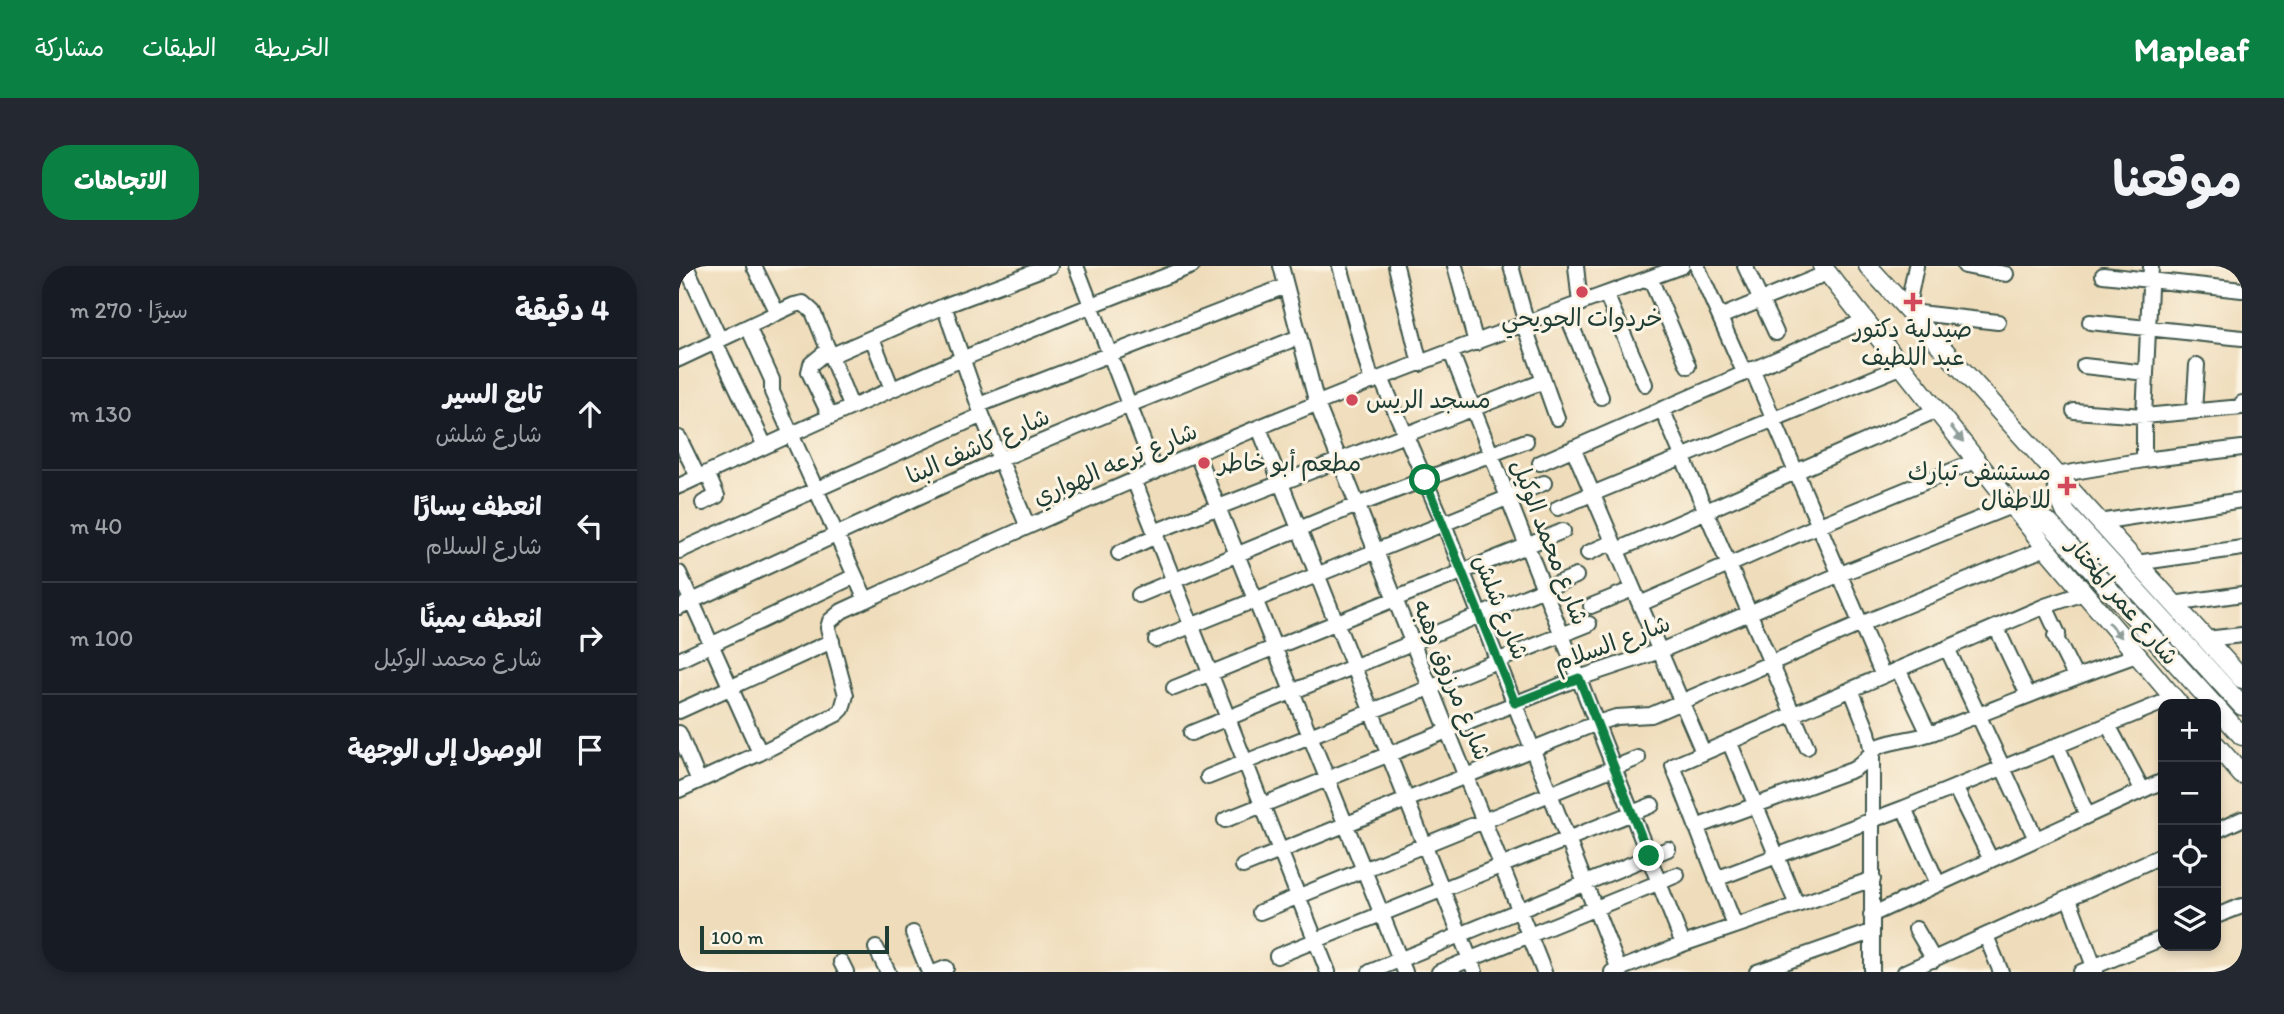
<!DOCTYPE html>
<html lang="ar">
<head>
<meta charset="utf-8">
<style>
  body { margin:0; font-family:Itim,"Playpen Sans Arabic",sans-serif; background:#242831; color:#f1f3f6; direction:rtl }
  .controls { position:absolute; right:21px; bottom:21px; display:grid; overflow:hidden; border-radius:14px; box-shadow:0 4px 10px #0003 }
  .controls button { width:63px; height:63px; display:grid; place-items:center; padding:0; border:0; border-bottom:2px solid #363941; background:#171b24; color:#f1f3f6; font:35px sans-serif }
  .scale { position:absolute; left:21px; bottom:18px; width:189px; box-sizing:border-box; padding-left:7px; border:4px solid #1f3d34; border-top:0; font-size:19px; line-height:24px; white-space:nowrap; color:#1f3d34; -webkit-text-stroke:5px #fcf5e5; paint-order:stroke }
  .stop { position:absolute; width:21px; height:21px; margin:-16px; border:5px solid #0b8043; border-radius:50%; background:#fff }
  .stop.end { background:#0b8043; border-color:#fff; box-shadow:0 2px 7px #0008 }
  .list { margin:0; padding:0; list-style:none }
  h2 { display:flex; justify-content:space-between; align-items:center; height:91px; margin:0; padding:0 28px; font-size:30px }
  h2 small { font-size:23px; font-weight:400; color:#9ea1a6 }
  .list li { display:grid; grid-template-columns:46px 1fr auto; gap:21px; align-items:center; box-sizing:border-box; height:112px; padding:0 28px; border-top:2px solid #363941 }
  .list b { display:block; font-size:26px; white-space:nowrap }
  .list p { margin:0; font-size:23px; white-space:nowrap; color:#9ea1a6 }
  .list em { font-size:23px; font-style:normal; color:#9ea1a6 }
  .icon { flex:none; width:38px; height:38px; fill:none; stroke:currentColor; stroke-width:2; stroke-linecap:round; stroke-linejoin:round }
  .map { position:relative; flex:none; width:1563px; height:706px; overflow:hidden; direction:ltr; border-radius:28px }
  header { display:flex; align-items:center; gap:42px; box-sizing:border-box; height:98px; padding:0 35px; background:#0b8043; color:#fff }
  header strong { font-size:33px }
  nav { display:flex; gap:38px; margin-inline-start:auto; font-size:24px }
  .intro { display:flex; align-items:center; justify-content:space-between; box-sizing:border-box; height:168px; padding:0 42px }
  h1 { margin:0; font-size:49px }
  .button { padding:18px 32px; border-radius:28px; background:#0b8043; color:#fff; font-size:24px; font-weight:700 }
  main { display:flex; gap:42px; padding:0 42px }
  aside { flex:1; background:#171b24; border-radius:28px; box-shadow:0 4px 10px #0003 }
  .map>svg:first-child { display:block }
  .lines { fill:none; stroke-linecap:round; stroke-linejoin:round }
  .minor-casing { stroke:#3e5548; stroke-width:18 }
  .major-casing { stroke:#3e5548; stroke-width:21 }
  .minor { stroke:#fff; stroke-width:14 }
  .major { stroke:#fff; stroke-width:18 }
  .oneway { fill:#8f9e9a }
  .route { stroke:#0b8043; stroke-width:9 }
  .poi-dot { fill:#d1495b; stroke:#fcf5e5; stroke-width:2.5 }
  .labels { text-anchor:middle; stroke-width:6; stroke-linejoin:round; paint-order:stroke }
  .poi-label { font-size:24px; fill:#1f3d34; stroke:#fcf5e5 }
  .street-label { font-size:24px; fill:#1f3d34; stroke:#fcf5e5 }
</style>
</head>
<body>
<header>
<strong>Mapleaf</strong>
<nav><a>الخريطة</a><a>الطبقات</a><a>مشاركة</a></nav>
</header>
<div class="intro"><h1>موقعنا</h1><a class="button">الاتجاهات</a></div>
<main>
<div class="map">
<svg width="1563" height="706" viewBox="0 0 1563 706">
  <rect width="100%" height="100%" fill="#fcf5e5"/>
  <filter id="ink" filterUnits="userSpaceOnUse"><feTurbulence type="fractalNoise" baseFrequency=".0143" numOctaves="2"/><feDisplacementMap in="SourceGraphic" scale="14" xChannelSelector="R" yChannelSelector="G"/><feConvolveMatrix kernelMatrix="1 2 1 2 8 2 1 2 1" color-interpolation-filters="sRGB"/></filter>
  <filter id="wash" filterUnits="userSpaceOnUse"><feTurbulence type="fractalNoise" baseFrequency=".00686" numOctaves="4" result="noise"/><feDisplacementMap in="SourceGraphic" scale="28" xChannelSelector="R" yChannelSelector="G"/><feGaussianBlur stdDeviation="1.57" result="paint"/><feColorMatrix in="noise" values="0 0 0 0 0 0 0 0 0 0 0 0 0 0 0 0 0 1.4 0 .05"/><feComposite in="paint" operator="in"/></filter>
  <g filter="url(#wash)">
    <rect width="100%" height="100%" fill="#efdcba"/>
  </g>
  <g filter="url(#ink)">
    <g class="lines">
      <defs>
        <path id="minor" d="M7,0L41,74
          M75,0L98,47
          M397,0L476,206
          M602,0L638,138L865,706
          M661,0L693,116
          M717,0L741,98
          M776,0L797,77
          M832,0L848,58
          M897,0L901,38
          M1018,0L1065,106
          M1066,0L1097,67
          M1286,0L1327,8
          M1424,9L1563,24
          M971,12L1009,100
          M927,28L966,118
          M265,40L303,149L348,259
          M886,44L922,131
          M1228,44L1237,0
          M1231,46L1319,56
          M1041,51L1148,7
          M1411,56L1563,72
          M845,59L878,152
          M69,61L93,114V126L187,334
          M193,72L213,123
          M36,76L86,180
          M149,84L132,98L130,106L151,150
          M772,86L1004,678
          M151,90L265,40L371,0
          M0,93L115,39L124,37L134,46L172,140
          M1405,100L1467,107
          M1073,103L1204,410
          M702,112L765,258L941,706
          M300,139L607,20
          M983,143L1128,481
          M1395,145L1465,150L1563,141V137
          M1515,145L1518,99
          M580,162L796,706
          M0,172L19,211
          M894,182L1024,486
          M518,189L726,706
          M1465,194V150L1472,0
          M861,197L1187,54
          M1377,209L1465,194L1563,182
          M455,214L649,706
          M0,220C169,141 339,66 513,0
          M24,237L38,230L28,207
          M879,242L1224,100
          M1420,256L1563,234
          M475,266L865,115
          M938,284L1258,144
          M0,285L303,149
          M440,287L477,270
          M909,287L934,276
          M1457,297L1563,282
          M0,307L81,487
          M460,329L678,239L847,175
          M961,338L1138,260L1299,194
          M1494,338L1563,328
          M912,340L954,323
          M1366,340L1379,368L1376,370L1396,410
          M0,341L322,193L450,139L620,71
          M1317,361L1349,429
          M1527,373L1563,369
          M477,374L865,217
          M1268,382L1357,573
          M0,394L176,310
          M1219,403L1250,468
          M495,422L884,265
          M1172,423L1189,466L1193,487V706
          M0,445L153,375
          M1429,459L1463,523
          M0,467L20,515
          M512,467L897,310
          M1050,475L1118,639
          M1378,479L1408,549
          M529,511L910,358
          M1276,521L1312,594
          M0,524L81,487L158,448L163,443L167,429L149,362L151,355L163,345C338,264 515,186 694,115C796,75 900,38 1003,0
          M1225,542L1259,618
          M546,554L900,412L981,385L1159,309L1335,239
          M1017,561L1173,504C1188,497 1191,484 1201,480C1217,474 1236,473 1253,467C1321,441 1389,413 1458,389
          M1537,565L1563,553
          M564,600L918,457L937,451L972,449L1182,358L1367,282
          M1037,613L1225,542L1495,432
          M1390,633L1417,706
          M581,646L959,492
          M1192,649L1484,515
          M1537,650L1563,640
          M1056,660L994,500L1366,340L1405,327
          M1237,663L1255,694
          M234,667L250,706
          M1307,670L1322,706
          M197,682L209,706
          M598,690L973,539
          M162,696L167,706
          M257,706L267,702
          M691,706L989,583
          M760,706L998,609
          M933,706L1004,678L1194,613
          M1078,706L1192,666
          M1226,706L1484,589
          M1402,706L1484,672"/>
        <path id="major" d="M1143,0L1367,282L1500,438
          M1189,0L1563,413
          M1377,209L1379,229L1387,247L1563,440
          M1335,239L1348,243L1371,258L1534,438
          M1537,441L1563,470
          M1537,479L1563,509"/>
      </defs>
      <use href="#minor" class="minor-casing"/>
      <use href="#major" class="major-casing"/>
      <use href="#minor" class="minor"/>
      <use href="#major" class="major"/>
    </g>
    <defs><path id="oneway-solid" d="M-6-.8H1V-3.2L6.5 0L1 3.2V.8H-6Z" transform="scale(1.75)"/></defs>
    <g class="oneway">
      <use href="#oneway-solid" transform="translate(1278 168) rotate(51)"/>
      <use href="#oneway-solid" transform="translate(1436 364) rotate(49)"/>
    </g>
  </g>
  <g class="lines" filter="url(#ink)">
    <path class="route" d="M746,214L836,437L900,412L970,590"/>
  </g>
  <g class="poi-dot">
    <circle cx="903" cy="26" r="7"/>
    <path d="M1230.5 25.5h7v7h7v7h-7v7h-7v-7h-7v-7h7z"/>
    <circle cx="673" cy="134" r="7"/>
    <circle cx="525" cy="197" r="7"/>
    <path d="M1384.5 209.5h7v7h7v7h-7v7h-7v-7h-7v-7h7z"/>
  </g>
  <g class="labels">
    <g class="poi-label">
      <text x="903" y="60">خردوات الحويحي</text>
      <text x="1234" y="71">صيدلية دكتور<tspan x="1234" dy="28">عبد اللطيف</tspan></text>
      <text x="687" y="142" text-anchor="start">مسجد الريس</text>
      <text x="539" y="205" text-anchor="start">مطعم أبو خاطر</text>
      <text x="1372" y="214" text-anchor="end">مستشفى تبارك<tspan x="1372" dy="28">للاطفال</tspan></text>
    </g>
    <g class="street-label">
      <text transform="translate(299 180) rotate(-24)" y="8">شارع كاشف البنا</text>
      <text transform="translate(436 198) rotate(-23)" y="8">شارع ترعه الهواري</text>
      <text transform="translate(871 276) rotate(69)" y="8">شارع محمد الوكيل</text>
      <text transform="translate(1444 335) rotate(50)" y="8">شارع عمر المختار</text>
      <text transform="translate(822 341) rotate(68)" y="8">شارع شلش</text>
      <text transform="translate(933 377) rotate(-20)" y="8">شارع السلام</text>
      <text transform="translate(773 414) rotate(68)" y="8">شارع مرزوق وهبه</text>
    </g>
  </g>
</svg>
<div class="controls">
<button>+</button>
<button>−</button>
<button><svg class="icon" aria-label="locate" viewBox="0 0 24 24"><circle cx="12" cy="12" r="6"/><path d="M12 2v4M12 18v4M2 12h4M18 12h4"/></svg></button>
<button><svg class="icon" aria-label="layers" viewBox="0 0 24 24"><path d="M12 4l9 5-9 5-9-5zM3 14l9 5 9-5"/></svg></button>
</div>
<div class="scale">100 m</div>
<div class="stop" style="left:746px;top:214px"></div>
<div class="stop end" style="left:970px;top:590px"></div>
</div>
<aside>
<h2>4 دقيقة<small>سيرًا · 270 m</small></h2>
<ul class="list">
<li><svg class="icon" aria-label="ahead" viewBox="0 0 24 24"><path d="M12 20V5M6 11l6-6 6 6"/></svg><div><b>تابع السير</b><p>شارع شلش</p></div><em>130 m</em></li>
<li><svg class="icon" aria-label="left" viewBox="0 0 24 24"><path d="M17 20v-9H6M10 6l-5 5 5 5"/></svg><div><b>انعطف يسارًا</b><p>شارع السلام</p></div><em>40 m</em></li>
<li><svg class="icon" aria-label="right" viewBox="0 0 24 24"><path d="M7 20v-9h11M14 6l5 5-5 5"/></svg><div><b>انعطف يمينًا</b><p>شارع محمد الوكيل</p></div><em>100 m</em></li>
<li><svg class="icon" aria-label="arrive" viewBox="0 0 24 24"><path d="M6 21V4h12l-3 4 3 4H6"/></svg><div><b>الوصول إلى الوجهة</b></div></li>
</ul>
</aside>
</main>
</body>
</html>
